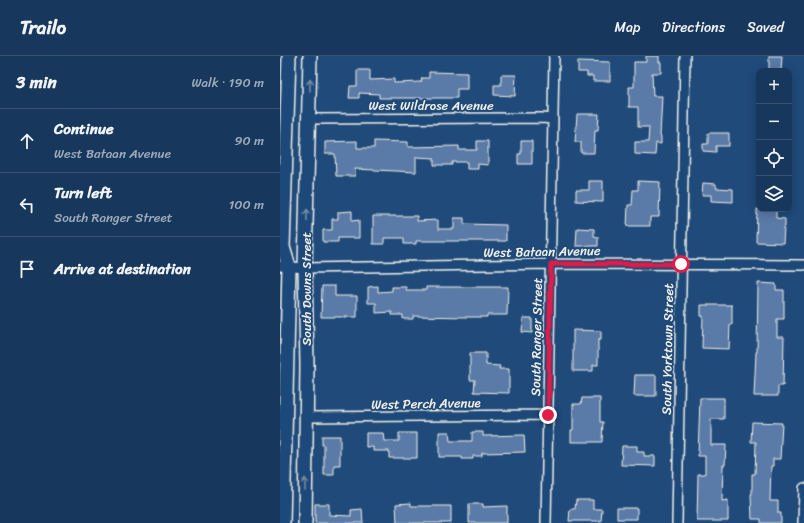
<!DOCTYPE html>
<html lang="en">
<head>
<meta charset="utf-8">
<style>
  body { margin:0; font-family:Sriracha,sans-serif; background:#244365; color:#f1f3f6 }
  .controls { position:absolute; right:12px; top:12px; display:grid; overflow:hidden; border-radius:8px; box-shadow:0 2px 10px #0003 }
  .controls button { width:36px; height:36px; display:grid; place-items:center; padding:0; border:0; border-bottom:1px solid #365272; background:#17385c; color:#f1f3f6; font:20px sans-serif }
  .stop { position:absolute; width:12px; height:12px; margin:-9px; border:3px solid #e11d48; border-radius:50%; background:#fff }
  .stop.end { background:#e11d48; border-color:#fff; box-shadow:0 1px 4px #0008 }
  .list { margin:0; padding:0; list-style:none }
  h2 { display:flex; justify-content:space-between; align-items:center; height:52px; margin:0; padding:0 16px; font-size:17px }
  h2 small { font-size:13px; font-weight:400; color:#9eacbb }
  .list li { display:grid; grid-template-columns:26px 1fr auto; gap:12px; align-items:center; box-sizing:border-box; height:64px; padding:0 16px; border-top:1px solid #365272 }
  .list b { display:block; font-size:15px; white-space:nowrap }
  .list p { margin:0; font-size:13px; white-space:nowrap; color:#9eacbb }
  .list em { font-size:13px; font-style:normal; color:#9eacbb }
  .icon { flex:none; width:22px; height:22px; fill:none; stroke:currentColor; stroke-width:2; stroke-linecap:round; stroke-linejoin:round }
  .map { position:relative; flex:none; width:524px; height:467px; overflow:hidden }
  header { display:flex; align-items:center; gap:24px; box-sizing:border-box; height:56px; padding:0 20px; background:#17385c; border-bottom:1px solid #365272 }
  header strong { font-size:19px }
  nav { display:flex; gap:22px; margin-inline-start:auto; font-size:14px }
  main { display:flex }
  aside { flex:1; background:#17385c }
  .map>svg:first-child { display:block }
  .building { fill:#5a7aa7; stroke:#f4f1e8 }
  .lines { fill:none; stroke-linecap:round; stroke-linejoin:round }
  .minor-casing { stroke:#f4f1e8; stroke-width:12 }
  .secondary-casing { stroke:#f4f1e8; stroke-width:16 }
  .minor { stroke:#1f4a7a; stroke-width:9 }
  .secondary { stroke:#1f4a7a; stroke-width:13 }
  .oneway { stroke:#748da6 }
  .route { stroke:#e11d48; stroke-width:5 }
  .labels { text-anchor:middle; stroke-width:3.5; stroke-linejoin:round; paint-order:stroke }
  .street-label { font-size:13px; fill:#f4f1e8; stroke:#1f4a7a }
</style>
</head>
<body>
<header>
<strong>Trailo</strong>
<nav><a>Map</a><a>Directions</a><a>Saved</a></nav>
</header>
<main>
<aside>
<h2>3 min<small>Walk · 190 m</small></h2>
<ul class="list">
<li><svg class="icon" aria-label="ahead" viewBox="0 0 24 24"><path d="M12 20V5M6 11l6-6 6 6"/></svg><div><b>Continue</b><p>West Bataan Avenue</p></div><em>90 m</em></li>
<li><svg class="icon" aria-label="left" viewBox="0 0 24 24"><path d="M17 20v-9H6M10 6l-5 5 5 5"/></svg><div><b>Turn left</b><p>South Ranger Street</p></div><em>100 m</em></li>
<li><svg class="icon" aria-label="arrive" viewBox="0 0 24 24"><path d="M6 21V4h12l-3 4 3 4H6"/></svg><div><b>Arrive at destination</b></div></li>
</ul>
</aside>
<div class="map">
<svg width="524" height="467" viewBox="0 0 524 467">
  <rect width="100%" height="100%" fill="#1f4a7a"/>
  <filter id="ink" filterUnits="userSpaceOnUse"><feTurbulence type="fractalNoise" baseFrequency=".025" numOctaves="2"/><feDisplacementMap in="SourceGraphic" scale="8" xChannelSelector="R" yChannelSelector="G"/><feConvolveMatrix kernelMatrix="1 2 1 2 8 2 1 2 1" color-interpolation-filters="sRGB"/></filter>
  <g filter="url(#ink)">
    <path class="building" d="M366,0H379V6H381V17H372L373,40H382L380,80H381V88L376,87L375,99L355,98V86H368L369,71H358V51H349V31H354V6H366Z
      M489,0H502L501,15H489Z
      M298,5L330,6V25H313V20H307V16H298Z
      M77,14H90V24L114,23V27L141,26L142,22H149V16L187,17V33H177V42H99V38L79,37V42H69L70,30H77Z
      M221,19H236L235,40L214,39V29H221Z
      M297,58H319L318,74H315L314,97H301V86H295Z
      M428,77H449V90H436V96L423,95V88H428Z
      M77,85V92H94V85L128,86V91L179,90V94H197V85H208V109L198,108V113H187V106H172V109H154V102L136,101V116L75,113V120H56L55,98H45V86Z
      M241,85H252V108H238V98H241Z
      M309,125H323V146L296,145V134H309Z
      M358,125L380,126L379,161H370V170H347L348,149H352L353,134H358Z
      M423,127L436,128V132L453,133V146L431,145V139H422Z
      M477,153H496V162L505,163V171H504L503,187L476,186Z
      M72,155V165L79,164V182H58V186H43V174H52V163H58V156Z
      M93,160H137V165L158,164V173H174V162H184V168L226,169V185H136V188H124V182H104V188H93Z
      M297,172L314,173V180L318,181V190H296Z
      M478,227L496,228V234H504V263H497V281H504L503,330H498V340H474L476,296H477Z
      M42,230H55V240H77V261H41Z
      M98,230V236L112,235V231H126V234H146V231H228L227,259H207V261H187L133,260V263H123V259H112V256L96,257V247H88V231Z
      M421,249H452V269H450L449,293L422,292L423,260H421Z
      M243,262H252V277L242,276Z
      M293,274L321,275V284H318V309H313V315H293Z
      M190,297H206V309L220,310L219,313H229V337L194,336L195,324H190Z
      M355,319H376V340H354Z
      M302,342H320V366H323L322,386H291V374H293V348H301Z
      M420,342H444V363H431V389H446L445,409H443L442,445L448,444V465H417L418,418H425V400H418Z
      M472,366L502,367L500,403H493V410H491L490,445H498V457H501V467H481V463H472L471,438H472V418H475L476,386H471Z
      M159,376H169L170,385H192V376H203V380L244,379L245,396L202,397V400H193V403H182V401H159Z
      M86,377H103L104,385H119V377H137V402H109V395H93V391H86Z
      M42,380H60V409H54V419H44V389H42Z
      M342,390H357V396H364V400H375V410L341,409Z
      M296,444H313V453H322L321,465H289L290,453H295Z
      M131,447V450H171V467H117L116,448Z
      M35,448H49V459L71,460V454L82,453L83,467H35Z
      M189,448H203V451L227,450V467H189Z
      M337,452H357V463H337Z"/>
    <g class="lines">
      <defs>
        <path id="minor" d="M29,63L262,62L272,63
          M0,210L25,212L271,208L524,209
          M25,361L268,359
          M266,467L274,0
          M397,467L405,0
          M523,467L524,432"/>
        <path id="secondary" d="M3,467L9,211L3,191L9,0
          M25,467L27,309L25,212L30,0"/>
      </defs>
      <use href="#minor" class="minor-casing"/>
      <use href="#secondary" class="secondary-casing"/>
      <use href="#minor" class="minor"/>
      <use href="#secondary" class="secondary"/>
    </g>
    <defs><path id="oneway-shaft" d="M-6 0H5M1.5-3L5.5 0L1.5 3" fill="none" stroke-width="1.6" stroke-linecap="round" stroke-linejoin="round"/></defs>
    <g class="oneway">
      <use href="#oneway-shaft" transform="translate(30 29) rotate(-89)"/>
      <use href="#oneway-shaft" transform="translate(27 159) rotate(-89)"/>
      <use href="#oneway-shaft" transform="translate(25 428) rotate(-90)"/>
    </g>
  </g>
  <g class="lines" filter="url(#ink)">
    <path class="route" d="M268,359L271,208H401"/>
  </g>
  <g class="labels">
    <g class="street-label">
      <text x="151" y="54">West Wildrose Avenue</text>
      <text transform="translate(262 195) rotate(-1)" y="5">West Bataan Avenue</text>
      <text transform="translate(26 233) rotate(-90)" y="5">South Downs Street</text>
      <text transform="translate(256 281) rotate(-89)" y="5">South Ranger Street</text>
      <text transform="translate(387 293) rotate(-89)" y="5">South Yorktown Street</text>
      <text transform="translate(146 347) rotate(-1)" y="5">West Perch Avenue</text>
    </g>
  </g>
</svg>
<div class="controls">
<button>+</button>
<button>−</button>
<button><svg class="icon" aria-label="locate" viewBox="0 0 24 24"><circle cx="12" cy="12" r="6"/><path d="M12 2v4M12 18v4M2 12h4M18 12h4"/></svg></button>
<button><svg class="icon" aria-label="layers" viewBox="0 0 24 24"><path d="M12 4l9 5-9 5-9-5zM3 14l9 5 9-5"/></svg></button>
</div>
<div class="stop" style="left:401px;top:208px"></div>
<div class="stop end" style="left:268px;top:359px"></div>
</div>
</main>
</body>
</html>
